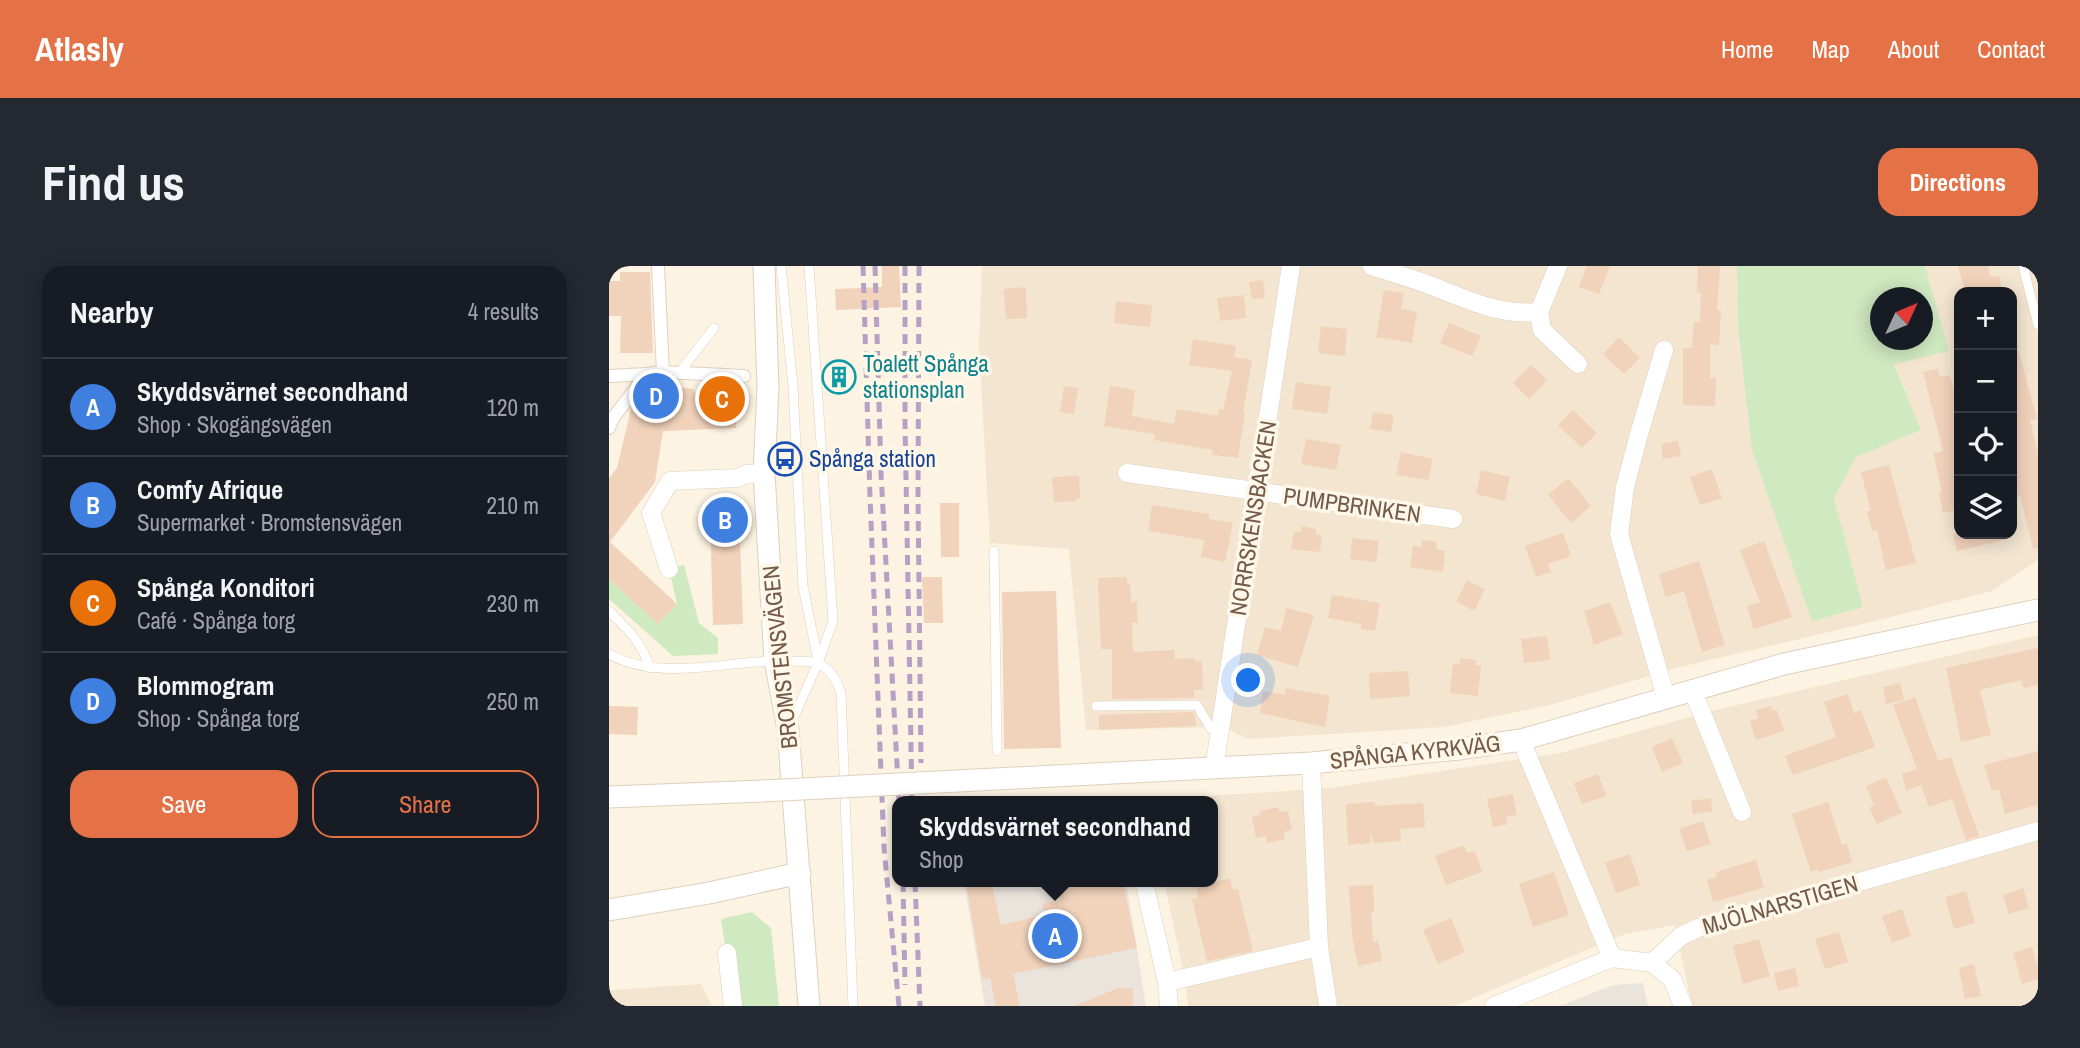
<!DOCTYPE html>
<html lang="en">
<head>
<meta charset="utf-8">
<style>
  body { margin:0; font-family:"Archivo Narrow",sans-serif; background:#242831; color:#f1f3f6 }
  .controls { position:absolute; right:21px; top:21px; display:grid; overflow:hidden; border-radius:14px; box-shadow:0 4px 18px #0003 }
  .controls button { width:63px; height:63px; display:grid; place-items:center; padding:0; border:0; border-bottom:2px solid #363941; background:#171b24; color:#f1f3f6; font:35px sans-serif }
  .compass { position:absolute; left:1261px; top:21px; width:63px; height:63px; border-radius:50%; background:#171b24; box-shadow:0 4px 18px #0003; rotate:46deg }
  .you { position:absolute; left:640px; top:415px; width:24px; height:24px; margin:-18px; border:5px solid #fff; border-radius:50%; background:#1a73e8; box-shadow:0 0 0 10px #1a73e833 }
  .badge { display:grid; place-items:center; width:46px; height:46px; border-radius:50%; background:#e57247; color:#fff; font-size:23px; font-weight:700 }
  .pin { position:absolute; translate:-50% -50%; border:4px solid #fff; box-shadow:0 2px 7px #0006 }
  .popup { position:absolute; left:283px; top:530px; width:326px; height:91px; box-sizing:border-box; display:grid; place-content:center; border-radius:14px; background:#171b24; filter:drop-shadow(0 2px 5px #0005); font-size:23px; white-space:nowrap; color:#9ea1a6 }
  .popup b { font-size:26px; color:#f1f3f6 }
  .popup::after { content:''; position:absolute; left:50%; top:100%; margin-left:-14px; border:14px solid transparent; border-top-color:#171b24 }
  .list { margin:0; padding:0; list-style:none }
  h2 { display:flex; justify-content:space-between; align-items:center; height:91px; margin:0; padding:0 28px; font-size:30px }
  h2 small { font-size:23px; font-weight:400; color:#9ea1a6 }
  .list li { display:grid; grid-template-columns:46px 1fr auto; gap:21px; align-items:center; box-sizing:border-box; height:98px; padding:0 28px; border-top:2px solid #363941 }
  .list b { display:block; font-size:26px; white-space:nowrap }
  .list p { margin:0; font-size:23px; white-space:nowrap; color:#9ea1a6 }
  .list em { font-size:23px; font-style:normal; color:#9ea1a6 }
  .actions { display:flex; gap:14px; padding:21px 28px }
  .actions a { flex:1; padding:16px 0; border:2px solid #e57247; border-radius:21px; text-align:center; font-size:24px; color:#e57247 }
  .actions .main { background:#e57247; color:#fff }
  .icon { flex:none; width:38px; height:38px; fill:none; stroke:currentColor; stroke-width:2; stroke-linecap:round; stroke-linejoin:round }
  .map { position:relative; flex:none; width:1429px; height:740px; overflow:hidden; border-radius:21px }
  header { display:flex; align-items:center; gap:42px; box-sizing:border-box; height:98px; padding:0 35px; background:#e57247; color:#fff }
  header strong { font-size:33px }
  nav { display:flex; gap:38px; margin-inline-start:auto; font-size:24px }
  .intro { display:flex; align-items:center; justify-content:space-between; box-sizing:border-box; height:168px; padding:0 42px }
  h1 { margin:0; font-size:49px }
  .button { padding:18px 32px; border-radius:21px; background:#e57247; color:#fff; font-size:24px; font-weight:700 }
  main { display:flex; gap:42px; padding:0 42px }
  aside { flex:1; background:#171b24; border-radius:21px; box-shadow:0 4px 18px #0003 }
  .map>svg:first-child { display:block }
  .residential { fill:#f3e5d0; fill-rule:evenodd }
  .industrial { fill:#ebe4dd }
  .green { fill:#cfe9c1; fill-rule:evenodd }
  .building { fill:#f1d2ba }
  .lines { fill:none; stroke-linecap:round; stroke-linejoin:round }
  .service-casing { stroke:#e0cfbe; stroke-width:10 }
  .pedestrian-casing { stroke:#e0cfbe; stroke-width:14 }
  .minor-casing { stroke:#e0cfbe; stroke-width:19 }
  .tertiary-casing { stroke:#e0cfbe; stroke-width:23 }
  .service { stroke:#fff; stroke-width:9 }
  .pedestrian { stroke:#fff; stroke-width:12 }
  .minor { stroke:#fff; stroke-width:18 }
  .tertiary { stroke:#fff; stroke-width:21 }
  .rail { stroke:#b6a1c5; stroke-width:5; stroke-dasharray:10 7; stroke-linecap:butt }
  .tertiary-bridge-casing { stroke:#e0cfbe; stroke-width:23; stroke-linecap:butt }
  .tertiary-bridge { stroke:#fff; stroke-width:21 }
  .labels { text-anchor:middle; stroke-width:7; stroke-linejoin:round; paint-order:stroke }
  .culture-label { font-size:23px; fill:#0d838f; stroke:#fff7e8; text-anchor:start }
  .transit-label { font-size:23px; fill:#164399; stroke:#fff7e8; text-anchor:start }
  .street-label { font-size:23px; fill:#735a49; stroke:#fff7e8 }
</style>
</head>
<body>
<header>
<strong>Atlasly</strong>
<nav><a>Home</a><a>Map</a><a>About</a><a>Contact</a></nav>
</header>
<div class="intro"><h1>Find us</h1><a class="button">Directions</a></div>
<main>
<aside>
<h2>Nearby<small>4 results</small></h2>
<ul class="list">
<li><span class="badge" style="background:#3f7fe0">A</span><div><b>Skyddsvärnet secondhand</b><p>Shop · Skogängsvägen</p></div><em>120 m</em></li>
<li><span class="badge" style="background:#3f7fe0">B</span><div><b>Comfy Afrique</b><p>Supermarket · Bromstensvägen</p></div><em>210 m</em></li>
<li><span class="badge" style="background:#e8710a">C</span><div><b>Spånga Konditori</b><p>Café · Spånga torg</p></div><em>230 m</em></li>
<li><span class="badge" style="background:#3f7fe0">D</span><div><b>Blommogram</b><p>Shop · Spånga torg</p></div><em>250 m</em></li>
</ul>
<div class="actions"><a class="main">Save</a><a>Share</a></div>
</aside>
<div class="map">
<svg width="1429" height="740" viewBox="0 0 1429 740">
  <rect width="100%" height="100%" fill="#fcf3e2"/>
  <path class="residential" d="M373,0H1128L1129,60L1254,341L1225,232L1247,191L1312,164L1285,97L1340,85L1316,0H1429V294L1383,325L1266,355L1071,401L941,439L835,461L639,473L614,461L477,464L460,283L381,277L370,79ZM1350,26H1403V268H1350Z
    M1429,369V740H1083L1066,659L1016,668L845,740H579L576,712L555,616H604V535L537,534L721,522L951,487L1107,444Z
    M92,718L103,740H0V727L4,724Z"/>
  <path class="industrial" d="M355,616H517L537,740H376Z
    M1034,717L1039,740H951L1004,719Z"/>
  <path class="green" d="M1128,0H1316L1340,85L1285,98L1312,164L1247,191L1225,232L1254,341L1203,355L1143,184L1129,60ZM1272,32H1314V74H1272Z
    M75,299L90,357L109,372V388L64,390L0,333V313L49,358L68,338L60,303Z
    M143,646L162,662L170,740H125L112,653Z"/>
  <path class="building" d="M273,0H290L292,41L227,44L226,23L273,21Z
    M978,0H1001L990,28L970,21Z
    M1089,0H1111L1108,44L1112,45L1110,79L1101,78V112H1107L1106,140L1074,139V82H1083L1085,56H1091L1092,27H1088Z
    M1349,0H1379L1381,11L1390,10L1394,26H1356Z
    M11,6H41L44,87H11L12,50H0V15H11Z
    M654,14L656,32L643,33L640,16Z
    M417,21L418,52L397,53L395,23Z
    M775,24L795,27L792,43L808,46L803,77L767,71Z
    M635,29L637,52L611,55L608,32Z
    M507,35L543,39L541,61L505,57Z
    M840,57L872,70L863,90L831,77Z
    M712,60L738,63L736,90L709,87Z
    M1010,71L1031,92L1015,108L994,88Z
    M584,73L627,80L625,91L643,94L634,147H636L629,192L603,189L604,184L545,174L546,168L495,160L501,120L526,124L523,150L565,158L568,143L609,150L610,143L614,144L623,105L580,99Z
    M1403,79H1408L1428,153L1421,154L1429,188V282L1424,283L1411,229L1406,230L1403,217Z
    M922,99L938,114L920,133L904,117Z
    M1329,103L1331,111L1341,109L1350,145V243L1334,247L1330,227L1333,226L1324,187L1334,185L1314,106Z
    M687,116L722,121L718,148L683,143Z
    M48,119L84,123L85,127L125,125L127,162L54,165L46,216L1,276L68,338L49,358L0,313V212L8,202L22,143L28,135Z
    M455,120L469,122L465,148L451,146Z
    M964,144L988,167L973,182L949,159Z
    M764,146L785,149L782,166L761,163Z
    M697,173L732,179L727,204L692,198Z
    M1069,175L1072,190L1054,193L1052,178Z
    M792,186L824,193L819,214L787,209Z
    M1280,199L1307,297L1277,304L1268,264L1263,265L1258,245H1262L1252,206Z
    M1103,203L1113,232L1091,239L1081,211Z
    M872,204L901,211L896,235L867,228Z
    M470,210L471,232H467V235L445,236L443,211Z
    M959,212L982,240L962,257L939,229Z
    M331,237H350V291H332Z
    M543,239L600,248V253L624,257L616,296L592,291L596,274L539,265Z
    M130,246L134,358L104,359L101,247Z
    M693,260L707,263V268L713,269L711,286L682,283L685,265L692,266Z
    M954,267L962,290L939,298L942,306L927,311L916,280Z
    M1344,268H1398L1399,273L1348,285Z
    M743,272L770,275L767,296L741,293Z
    M813,274L828,276L827,283L836,285L834,306L801,301L804,280L812,281Z
    M1155,275L1183,351L1145,363L1138,340L1151,336L1131,284Z
    M1090,295L1116,379L1093,386L1075,325L1057,331L1050,308Z
    M313,311H333L334,357H315Z
    M518,311V317H521L522,337L528,336V342L529,357H523L524,386L565,384L566,393L585,392L586,395H593L594,424H585V432L503,433V383H492L489,312Z
    M858,314L876,323L865,345L847,335Z
    M447,325L452,482L395,483L393,326Z
    M723,329L771,337L766,365L752,363V358L719,352Z
    M1001,336L1014,368L985,379L975,345Z
    M677,342L705,349L689,401L648,389L656,361L672,365Z
    M938,370L941,394L915,397L912,373Z
    M1429,382V419L1415,422L1412,414L1371,424L1382,469L1352,476L1337,402Z
    M851,392L867,394L866,399L872,400L869,430L841,427L844,397L851,398Z
    M799,405L801,430L761,433L760,407Z
    M1291,417L1295,434L1277,438L1274,421Z
    M677,422L721,430L716,461L651,447L654,425L676,429Z
    M1239,428L1245,447L1252,444L1266,481L1184,509L1176,490L1227,471L1215,436Z
    M1306,431L1329,495L1342,491L1370,570L1357,574L1343,533L1320,541L1312,519L1297,525L1293,508L1308,503L1284,439Z
    M0,440L29,441L28,469L0,468Z
    M1162,440L1163,445L1168,444L1175,465L1147,474L1141,455L1150,452L1147,444Z
    M584,446L586,450L587,460L490,464V449Z
    M1063,472L1074,497L1053,506L1043,481Z
    M1429,485V539L1396,548L1390,523L1383,525L1375,499Z
    M989,508L997,530L973,538L965,517Z
    M1277,511L1293,547L1268,558L1260,542L1265,539L1257,520Z
    M904,528L908,549L897,551L898,558L884,561L878,533Z
    M1102,532L1103,545L1084,548L1082,535Z
    M766,536V540L814,537L816,561L791,563L792,575L765,577L761,565L762,577L739,579L737,538Z
    M1219,536L1233,579L1238,578L1243,596L1210,606L1209,603L1202,606L1183,548Z
    M669,541L671,546L679,545L683,564L675,566L676,573L658,577L657,570L647,572L643,551L652,549L651,545Z
    M1094,555L1102,578L1078,585L1070,563Z
    M855,579L858,587L866,585L873,606L837,619L826,590Z
    M1021,588L1031,619L1007,627L996,597Z
    M1147,594L1155,622L1104,636L1098,614L1108,611L1107,606Z
    M945,606L960,649L924,661L910,618Z
    M621,612L624,624L629,623L644,685L598,695L583,633L589,632L587,621Z
    M357,616H382L392,659L436,649L433,638L450,634L446,616H492L493,619L514,616L528,682L404,708L411,740H387L381,712L373,713Z
    M764,619L765,646H762L764,676L769,675L773,695L749,700L743,670L740,620Z
    M1414,622L1420,642L1400,648L1394,629Z
    M1357,625L1366,657L1345,663L1336,631Z
    M1293,643L1302,670L1283,677L1273,650Z
    M842,652L856,686L829,698L814,664Z
    M1230,666L1239,696L1216,703L1206,673Z
    M1150,673L1161,710L1134,718L1124,680Z
    M1423,681L1429,701V713L1413,718L1404,687Z
    M1365,698L1372,730L1356,733L1350,702Z
    M1186,702L1190,720L1169,725L1165,707Z
    M509,722H524V740H465Z"/>
  <g class="lines">
    <defs>
      <path id="service" d="M172,0L184,120L194,320L209,395
        M1414,0L1429,59
        M70,107L105,62
        M385,285L388,485
        M0,345C20,365 32,375 41,402
        M0,388C54,418 124,392 183,395C191,396 203,394 210,398C222,403 228,415 232,427L244,740
        M487,440L588,439L602,463L611,464
        M183,455L209,397L224,355L200,0"/>
      <path id="pedestrian" d="M49,0L54,106
        M0,110L38,108
        M0,162L4,152L38,108L54,106L135,110"/>
      <path id="minor" d="M763,0C780,6 798,11 815,17C853,31 888,50 930,46
        M949,0L930,46L933,64L969,98
        M1055,84L1030,168L1016,221L1010,268L1057,432
        M518,207L844,253
        M60,303L42,247L61,215L129,212L137,208L155,207
        M1083,423L1133,546
        M912,474L1003,692
        M702,497L710,681L719,740
        M605,503L682,0
        M535,616L558,716L560,740
        M118,687L124,740
        M1043,697L1063,713L1074,740
        M558,716L710,681
        M885,740L1003,692L1043,697L1072,670L1089,662L1429,565"/>
      <path id="tertiary" d="M155,0L159,122L155,207L166,394L179,463L200,740
        M523,506L702,497L850,483L912,474L1175,398L1429,344
        M0,531L154,525
        M0,644L100,627L191,607"/>
    </defs>
    <use href="#service" class="service-casing"/>
    <use href="#pedestrian" class="pedestrian-casing"/>
    <use href="#minor" class="minor-casing"/>
    <use href="#tertiary" class="tertiary-casing"/>
    <use href="#service" class="service"/>
    <use href="#pedestrian" class="pedestrian"/>
    <use href="#minor" class="minor"/>
    <use href="#tertiary" class="tertiary"/>
    <path class="rail" d="M254,0L261,231L275,582L290,740
      M266,0L272,207L290,535
      M296,0V158L303,535
      M310,0L309,230L312,497
      M294,616L296,719
      M306,616L311,740"/>
    <defs>
      <path id="tertiary-bridge" d="M154,525L523,506"/>
    </defs>
    <use href="#tertiary-bridge" class="tertiary-bridge-casing"/>
    <use href="#tertiary-bridge" class="tertiary-bridge"/>
  </g>
  <defs>
    <symbol id="building-ring" viewBox="-11 -11 22 22"><circle r="9.5" fill="#fff7e8" stroke="#0f9aa8" stroke-width="1.5"/><path d="M-4-6H4V6H1V3H-1V6H-4ZM-2.5-4.3h1.7v1.8h-1.7ZM.8-4.3h1.7v1.8H.8ZM-2.5-1h1.7V.8h-1.7ZM.8-1h1.7V.8H.8Z" fill="#0f9aa8"/></symbol>
    <symbol id="bus-ring" viewBox="-11 -11 22 22"><circle r="9.5" fill="#fff7e8" stroke="#1a4fb4" stroke-width="1.5"/><path d="M-5-6H5V4H4V6H2V4H-2V6H-4V4H-5ZM-3.5-4V0h7V-4ZM-3.5 1.2v1.5H-2V1.2ZM2 1.2v1.5H3.5V1.2Z" fill="#1a4fb4"/></symbol>
  </defs>
  <g fill-rule="evenodd">
    <use href="#building-ring" x="211" y="92" width="38" height="38"/>
    <use href="#bus-ring" x="157" y="174" width="38" height="38"/>
  </g>
  <g class="labels">
    <g class="culture-label">
      <text x="254" y="106">Toalett Spånga<tspan x="254" dy="26">stationsplan</tspan></text>
    </g>
    <g class="transit-label">
      <text x="200" y="201">Spånga station</text>
    </g>
    <g class="street-label">
      <text transform="translate(743 239) rotate(8)" y="8">PUMPBRINKEN</text>
      <text transform="translate(644 252) rotate(-81)" y="8">NORRSKENSBACKEN</text>
      <text transform="translate(171 391) rotate(-96)" y="8">BROMSTENSVÄGEN</text>
      <text transform="translate(806 486) rotate(-6)" y="8">SPÅNGA KYRKVÄG</text>
      <text transform="translate(1171 639) rotate(-16)" y="8">MJÖLNARSTIGEN</text>
    </g>
  </g>
</svg>
<div class="controls">
<button>+</button>
<button>−</button>
<button><svg class="icon" aria-label="locate" viewBox="0 0 24 24"><circle cx="12" cy="12" r="6"/><path d="M12 2v4M12 18v4M2 12h4M18 12h4"/></svg></button>
<button><svg class="icon" aria-label="layers" viewBox="0 0 24 24"><path d="M12 4l9 5-9 5-9-5zM3 14l9 5 9-5"/></svg></button>
</div>
<svg class="compass" viewBox="-18 -18 36 36"><path d="M0-13l5 13h-10z" fill="#e53935"/><path d="M0 13l5-13h-10z" fill="#9ea1a6"/></svg>
<div class="you"></div>
<div class="pin badge" style="left:446px;top:670px;background:#3f7fe0">A</div>
<div class="popup"><b>Skyddsvärnet secondhand</b>Shop</div>
<div class="pin badge" style="left:116px;top:254px;background:#3f7fe0">B</div>
<div class="pin badge" style="left:113px;top:133px;background:#e8710a">C</div>
<div class="pin badge" style="left:47px;top:130px;background:#3f7fe0">D</div>
</div>
</main>
</body>
</html>
